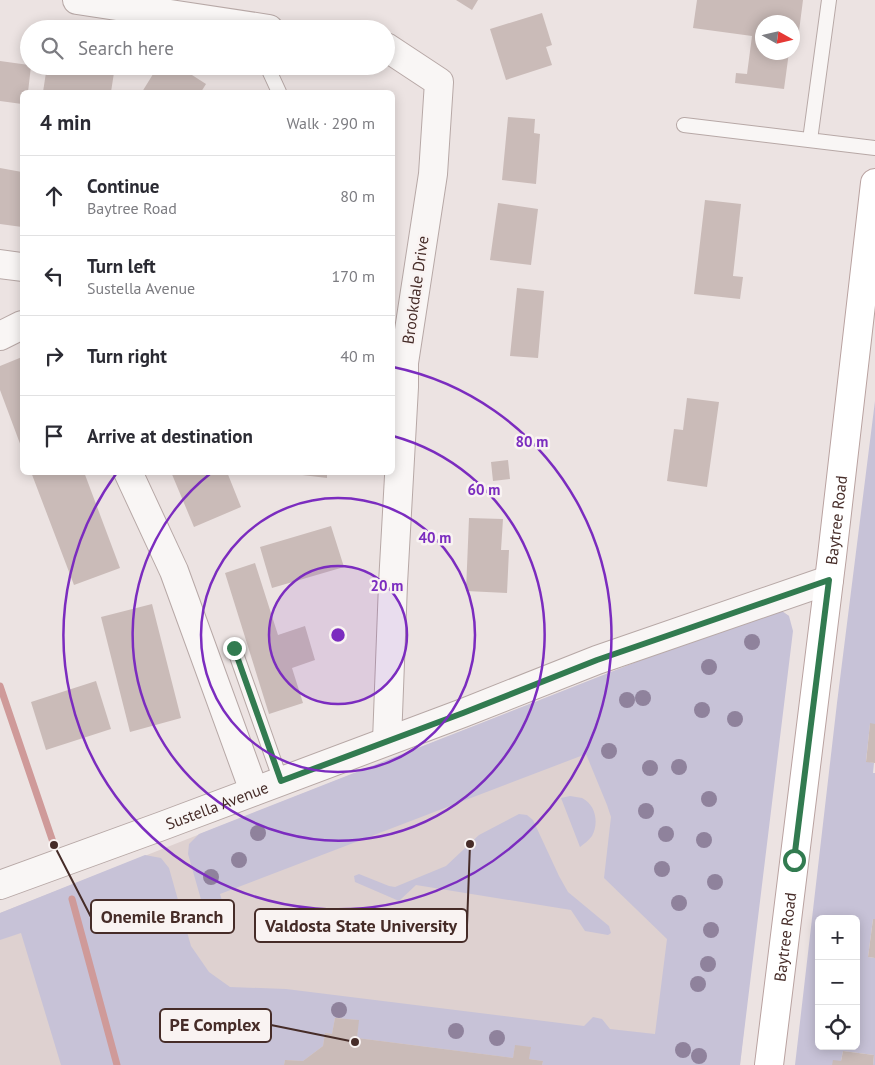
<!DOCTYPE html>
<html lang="en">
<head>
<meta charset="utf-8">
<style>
  body { margin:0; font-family:"PT Sans",sans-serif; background:#f2f2f3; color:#2b2b33 }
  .controls { position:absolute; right:15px; bottom:15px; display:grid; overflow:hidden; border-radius:8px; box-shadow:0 2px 12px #0003 }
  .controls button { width:45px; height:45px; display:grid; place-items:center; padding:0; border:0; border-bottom:1px solid #e1e1e2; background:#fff; color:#2b2b33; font:25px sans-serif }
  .compass { position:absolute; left:755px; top:15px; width:45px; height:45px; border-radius:50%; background:#fff; box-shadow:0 2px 12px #0003; rotate:98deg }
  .stop { position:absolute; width:15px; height:15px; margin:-11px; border:4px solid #327b50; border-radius:50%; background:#fff }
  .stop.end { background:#327b50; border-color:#fff; box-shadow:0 1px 5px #0008 }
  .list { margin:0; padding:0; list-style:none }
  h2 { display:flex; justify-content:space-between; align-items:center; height:65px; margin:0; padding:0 20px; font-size:21px }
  h2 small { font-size:16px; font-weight:400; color:#7c7c81 }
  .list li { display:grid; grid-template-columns:32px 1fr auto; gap:15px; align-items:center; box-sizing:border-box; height:80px; padding:0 20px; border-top:1px solid #e1e1e2 }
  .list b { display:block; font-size:19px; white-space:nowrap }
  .list p { margin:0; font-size:16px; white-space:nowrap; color:#7c7c81 }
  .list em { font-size:16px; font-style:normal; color:#7c7c81 }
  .icon { flex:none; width:28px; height:28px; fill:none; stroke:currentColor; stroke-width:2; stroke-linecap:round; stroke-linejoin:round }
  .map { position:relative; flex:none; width:875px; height:1065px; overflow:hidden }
  .search { position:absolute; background:#fff; box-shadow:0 2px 12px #0003; left:20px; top:20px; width:375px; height:55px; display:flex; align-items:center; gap:12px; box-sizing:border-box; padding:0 18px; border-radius:28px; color:#7c7c81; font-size:19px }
  .panel { position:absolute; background:#fff; box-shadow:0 2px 12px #0003; left:20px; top:90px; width:375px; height:385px; border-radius:8px }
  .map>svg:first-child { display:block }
  .built { fill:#ded1d0 }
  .green { fill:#c7c2d7; fill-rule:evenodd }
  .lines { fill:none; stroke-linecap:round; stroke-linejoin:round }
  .stream { stroke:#cf9a99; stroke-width:7 }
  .building { fill:#cabbb8 }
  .service-casing { stroke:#b7a8a6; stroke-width:16 }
  .minor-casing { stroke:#b7a8a6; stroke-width:30 }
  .primary-casing { stroke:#b9a2a0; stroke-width:30 }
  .service { stroke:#f9f6f5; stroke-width:14 }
  .minor { stroke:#f9f6f5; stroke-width:28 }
  .primary { stroke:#fff; stroke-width:28 }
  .tree { fill:#8f829c }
  .route { stroke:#327b50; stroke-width:6 }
  .ring { fill:none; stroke:#7b2cbf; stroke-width:2.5 }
  .labels { text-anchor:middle; stroke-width:5; stroke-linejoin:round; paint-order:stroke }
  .street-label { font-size:16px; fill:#462c28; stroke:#f9f3f2 }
  .centre { fill:#7b2cbf; stroke:#f9f3f2; stroke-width:2.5 }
  .ring-label { font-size:15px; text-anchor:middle; font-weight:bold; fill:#7b2cbf; stroke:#f9f3f2; stroke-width:5; stroke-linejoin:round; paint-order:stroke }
  .leader { fill:none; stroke:#462c28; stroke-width:2 }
  .callout-dot { fill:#462c28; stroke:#f9f3f2; stroke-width:2 }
  .callout { fill:#f9f3f2; stroke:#462c28; stroke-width:2 }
  .callout-label { font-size:18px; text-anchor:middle; font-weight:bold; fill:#462c28 }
</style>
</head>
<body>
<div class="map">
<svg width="875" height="1065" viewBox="0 0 875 1065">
  <rect width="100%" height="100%" fill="#ece3e2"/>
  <path class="built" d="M776,607L789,616L740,1065H0V913Z"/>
  <path class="green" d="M875,401V724H870L866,761L874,763L873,773H875V919H873L868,957L875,958V1065H873L874,1055L843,1051L841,1061L832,1065H795L837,703ZM819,919H856V1046H819Z
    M776,607L789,616L793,631L740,1065H542L543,1061L529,1059L530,1047L515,1046L513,1058L357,1038L358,1020L335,1018L332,1034L325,1033L323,1046L303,1061L285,1060L284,1065H61L21,933L0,940V913L145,855L161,858L169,868L191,946L209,972L230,987L286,989L584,1026L593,1017L602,1019L610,1029L655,1034L667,939L604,878L611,817L607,805L586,754L220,894L224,907L222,913C215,916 210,915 204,910L188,854L189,844L199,834Z
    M570,796C574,797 578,797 582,798C596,805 599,823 592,836C589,840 584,844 580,847L561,798Z
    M519,814L527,815L533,820L559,876L568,892L609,926L611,933L608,935L585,931L571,910L416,885L399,901L355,882L354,876L359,874L389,886L395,887L446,866L479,835Z"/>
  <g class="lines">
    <path class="stream" d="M0,686L54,845
      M72,899L117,1065"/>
  </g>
  <path class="building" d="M456,0H478L472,10Z
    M697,0H803L798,39H792V22H762V52H789L784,89L735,83L736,73L747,74L752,36L693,28Z
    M542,13L552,45L546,47L552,65L506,80L490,29Z
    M0,61L29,65V66H31L28,92H22V104L0,101Z
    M47,66H55L92,72L93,66H115L111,92H43Z
    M158,66H178L206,84L201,92H142Z
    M508,117L535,119L534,133L540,134L536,184L502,180Z
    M0,168L22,172V227L0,224Z
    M705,200L741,204L733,276L743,277L740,299L694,294Z
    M498,203L538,209L531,265L490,260Z
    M517,288L544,291L538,358L510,356Z
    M22,357V449L0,390V366Z
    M687,398L719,402L707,487L667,481L674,429L683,430Z
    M508,460L510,479L493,481L491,462Z
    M31,472H84L120,568L74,585Z
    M171,472H227L241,507L194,527Z
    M294,472H327V478L294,474Z
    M469,518L503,519L501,550H509L507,593L466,591Z
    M331,526L344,567L272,588L260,547Z
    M255,563L278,635L305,626L315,660L292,668L303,703L269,714L225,573Z
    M152,604L181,718L130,732L101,617Z
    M96,681L111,729L46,750L31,702Z
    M870,723L875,724V763L866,762Z
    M873,919H875V958L868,957Z
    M335,1018L359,1020L357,1038L513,1058L515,1045L531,1047L529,1059L543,1061L542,1065H284L285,1060L303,1061L323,1046L325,1033L332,1034Z
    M843,1051L874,1055L873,1065H832L833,1060L841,1061Z"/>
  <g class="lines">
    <defs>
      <path id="service" d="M267,66L279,92
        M684,125L875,148
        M810,140L829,0
        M234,648L281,781"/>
      <g id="minor">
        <path d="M77,0L269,29"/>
        <path d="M386,47L439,82L433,174L404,363V387L393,584L387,741"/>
        <path d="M0,264L22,267"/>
        <path d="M0,336L22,325"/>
        <path d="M128,472L174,571L254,791"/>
        <path id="s1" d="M0,885L162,826L463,713L597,660L829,580"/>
      </g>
      <g id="primary">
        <path id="s2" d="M769,1065L832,556L875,183"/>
      </g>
    </defs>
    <use href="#service" class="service-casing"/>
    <use href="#minor" class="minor-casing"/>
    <use href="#primary" class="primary-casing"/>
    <use href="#service" class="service"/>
    <use href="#minor" class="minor"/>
    <use href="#primary" class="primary"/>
  </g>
  <g class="tree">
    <circle cx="752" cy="642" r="8"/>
    <circle cx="709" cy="667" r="8"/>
    <circle cx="643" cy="698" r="8"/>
    <circle cx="627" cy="700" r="8"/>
    <circle cx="702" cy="710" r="8"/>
    <circle cx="735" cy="719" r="8"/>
    <circle cx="609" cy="751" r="8"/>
    <circle cx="679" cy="767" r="8"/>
    <circle cx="650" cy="768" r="8"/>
    <circle cx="709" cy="799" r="8"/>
    <circle cx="646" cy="811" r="8"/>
    <circle cx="258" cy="833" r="8"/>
    <circle cx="666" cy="834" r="8"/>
    <circle cx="704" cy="840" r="8"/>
    <circle cx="239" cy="860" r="8"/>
    <circle cx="662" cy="869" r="8"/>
    <circle cx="211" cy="877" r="8"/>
    <circle cx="715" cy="882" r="8"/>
    <circle cx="679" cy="903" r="8"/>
    <circle cx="711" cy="930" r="8"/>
    <circle cx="708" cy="964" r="8"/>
    <circle cx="698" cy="984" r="8"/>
    <circle cx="339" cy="1010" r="8"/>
    <circle cx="456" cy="1031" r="8"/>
    <circle cx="497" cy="1038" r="8"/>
    <circle cx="683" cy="1050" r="8"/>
    <circle cx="699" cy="1056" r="8"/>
  </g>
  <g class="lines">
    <path class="route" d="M234,648L281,781L463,713L597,660L829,580L794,860"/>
  </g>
  <circle cx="338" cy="635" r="69" fill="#7b2cbf" fill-opacity=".12"/>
  <g class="ring">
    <circle cx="338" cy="635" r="69"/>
    <circle cx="338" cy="635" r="137"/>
    <path d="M393 436A206 206 0 1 1 211 473"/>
    <path d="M393 367A274 274 0 1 1 116 474"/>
  </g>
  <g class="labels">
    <g class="street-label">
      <text transform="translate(415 290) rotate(-82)" y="6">Brookdale Drive</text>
      <text dy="6" stroke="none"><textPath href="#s2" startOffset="549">Baytree Road</textPath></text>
      <text dy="6" stroke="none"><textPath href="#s1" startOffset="231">Sustella Avenue</textPath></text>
      <text dy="6" stroke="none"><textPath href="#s2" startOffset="129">Baytree Road</textPath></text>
    </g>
  </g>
  <circle cx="338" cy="635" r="8" class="centre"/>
  <g class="ring-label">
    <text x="532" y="447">80 m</text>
    <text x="484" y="495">60 m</text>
    <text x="435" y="543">40 m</text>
    <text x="387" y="591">20 m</text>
  </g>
  <path class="leader" d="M54 845L91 917M470 844L467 925M355 1042L271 1025"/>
  <g class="callout-dot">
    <circle cx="54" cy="845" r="5"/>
    <circle cx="470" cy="844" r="5"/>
    <circle cx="355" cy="1042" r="5"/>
  </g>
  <g class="callout">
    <rect x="91" y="900" width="143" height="33" rx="5"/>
    <rect x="255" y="909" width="212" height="33" rx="5"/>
    <rect x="160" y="1009" width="111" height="33" rx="5"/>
  </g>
  <g class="callout-label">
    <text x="162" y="923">Onemile Branch</text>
    <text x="361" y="932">Valdosta State University</text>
    <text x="215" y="1031">PE Complex</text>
  </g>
</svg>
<div class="controls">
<button>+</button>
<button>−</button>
<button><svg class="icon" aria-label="locate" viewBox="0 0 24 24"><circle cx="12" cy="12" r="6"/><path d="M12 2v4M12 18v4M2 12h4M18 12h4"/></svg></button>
</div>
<svg class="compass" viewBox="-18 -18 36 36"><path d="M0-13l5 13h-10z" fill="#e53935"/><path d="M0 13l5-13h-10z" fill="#7c7c81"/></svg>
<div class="stop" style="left:794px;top:860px"></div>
<div class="stop end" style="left:234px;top:648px"></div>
<div class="search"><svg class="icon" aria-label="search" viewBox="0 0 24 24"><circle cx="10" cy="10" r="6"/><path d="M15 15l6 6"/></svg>Search here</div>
<section class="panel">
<h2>4 min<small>Walk · 290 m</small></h2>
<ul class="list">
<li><svg class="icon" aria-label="ahead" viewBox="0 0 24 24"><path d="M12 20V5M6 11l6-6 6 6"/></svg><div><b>Continue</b><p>Baytree Road</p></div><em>80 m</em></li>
<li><svg class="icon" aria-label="left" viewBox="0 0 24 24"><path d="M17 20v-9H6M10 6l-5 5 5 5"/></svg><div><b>Turn left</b><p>Sustella Avenue</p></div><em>170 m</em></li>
<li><svg class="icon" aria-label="right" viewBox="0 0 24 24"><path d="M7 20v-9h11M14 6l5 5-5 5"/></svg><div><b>Turn right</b></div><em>40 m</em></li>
<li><svg class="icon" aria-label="arrive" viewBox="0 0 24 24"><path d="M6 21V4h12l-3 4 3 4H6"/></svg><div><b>Arrive at destination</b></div></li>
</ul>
</section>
</div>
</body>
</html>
